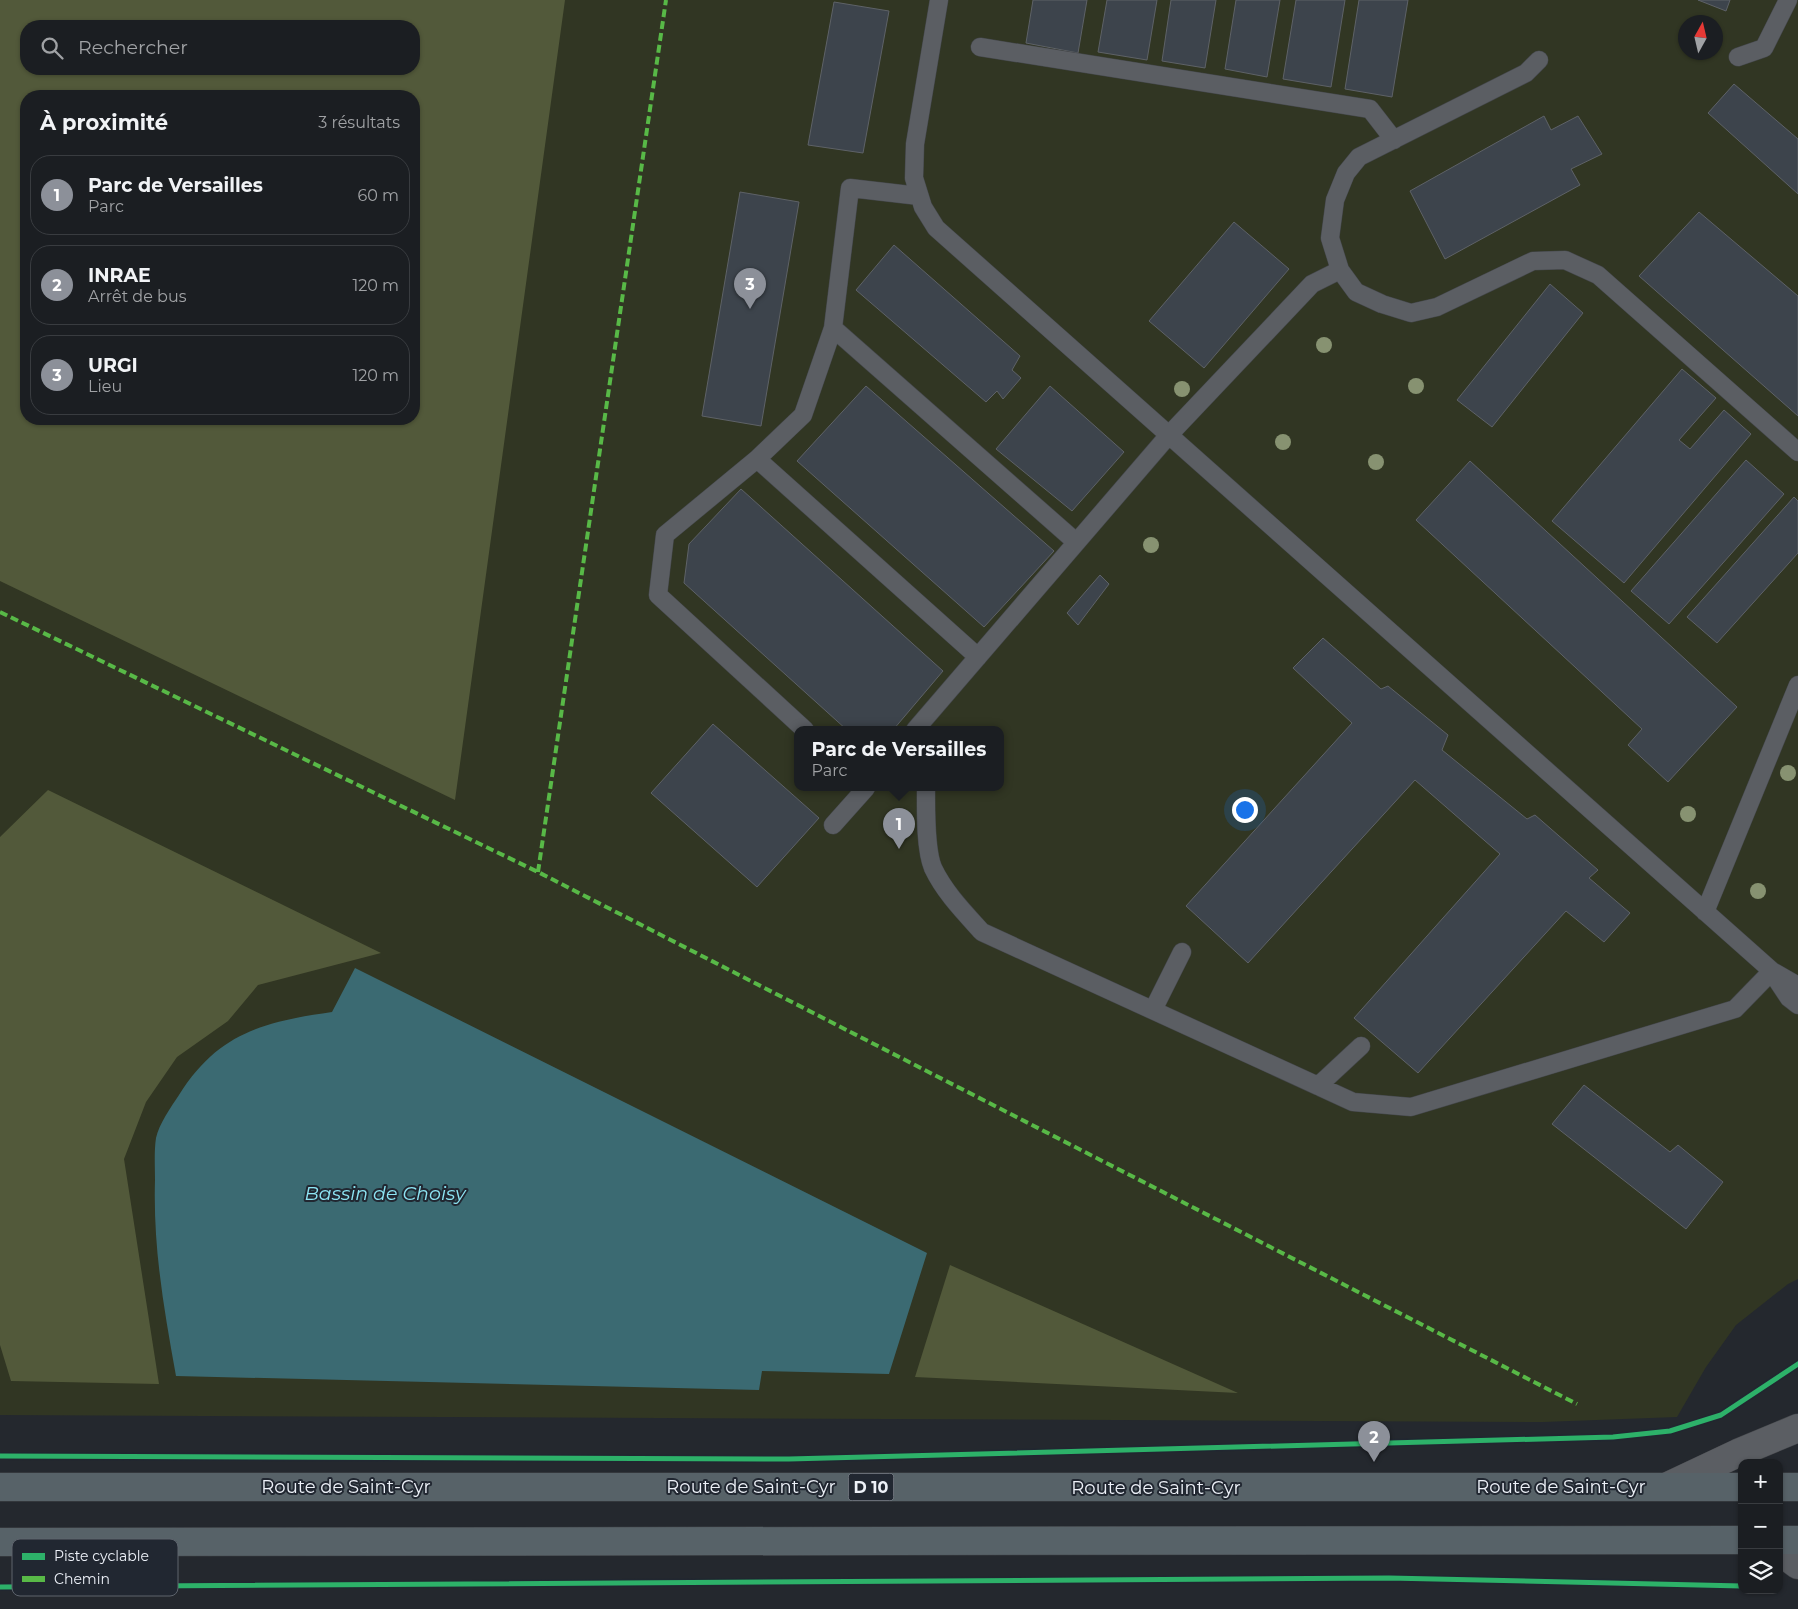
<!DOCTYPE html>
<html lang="fr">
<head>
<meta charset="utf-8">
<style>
  body { margin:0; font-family:Montserrat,sans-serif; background:#24272a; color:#f1f3f6 }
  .controls { position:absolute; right:15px; bottom:15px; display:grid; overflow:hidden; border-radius:10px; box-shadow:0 1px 4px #0004 }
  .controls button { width:45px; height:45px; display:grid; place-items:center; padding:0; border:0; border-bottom:1px solid #393c40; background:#1b1e22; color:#f1f3f6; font:25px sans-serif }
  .compass { position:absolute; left:1678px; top:15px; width:45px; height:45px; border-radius:50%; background:#1b1e22; box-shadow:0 1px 4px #0004; rotate:8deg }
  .you { position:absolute; left:1244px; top:809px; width:18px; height:18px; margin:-12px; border:4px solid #fff; border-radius:50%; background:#1a73e8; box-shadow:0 0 0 8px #1a73e833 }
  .badge { display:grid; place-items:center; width:32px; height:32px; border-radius:50%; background:#8c9099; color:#fff; font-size:16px; font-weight:700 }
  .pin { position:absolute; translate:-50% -41px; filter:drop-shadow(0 1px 2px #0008) }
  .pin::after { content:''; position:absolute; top:26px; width:18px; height:15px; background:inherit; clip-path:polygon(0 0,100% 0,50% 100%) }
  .popup { position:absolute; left:794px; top:726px; width:210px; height:65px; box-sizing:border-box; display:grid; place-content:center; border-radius:10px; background:#1b1e22; filter:drop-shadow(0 1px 4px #0005); font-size:16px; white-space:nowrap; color:#a0a2a5 }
  .popup b { font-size:19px; color:#f1f3f6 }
  .popup::after { content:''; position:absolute; left:50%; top:100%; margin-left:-10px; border:10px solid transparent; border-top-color:#1b1e22 }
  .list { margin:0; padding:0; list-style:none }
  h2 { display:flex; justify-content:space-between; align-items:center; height:65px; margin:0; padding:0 20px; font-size:21px }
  h2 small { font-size:16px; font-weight:400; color:#a0a2a5 }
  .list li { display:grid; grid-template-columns:32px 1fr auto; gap:15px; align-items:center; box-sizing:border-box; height:80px; margin:0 10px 10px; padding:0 10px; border:1px solid #393c40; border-radius:20px }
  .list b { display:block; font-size:19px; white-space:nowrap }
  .list p { margin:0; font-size:16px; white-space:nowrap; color:#a0a2a5 }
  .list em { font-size:16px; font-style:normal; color:#a0a2a5 }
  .icon { flex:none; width:28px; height:28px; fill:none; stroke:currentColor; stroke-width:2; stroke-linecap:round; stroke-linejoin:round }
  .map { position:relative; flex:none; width:1798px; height:1609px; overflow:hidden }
  .search { position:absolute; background:#1b1e22; box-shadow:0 1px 4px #0004; left:20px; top:20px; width:400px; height:55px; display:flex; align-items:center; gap:12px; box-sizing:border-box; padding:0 18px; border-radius:20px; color:#a0a2a5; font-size:19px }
  .panel { position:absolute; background:#1b1e22; box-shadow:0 1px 4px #0004; left:20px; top:90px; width:400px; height:335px; border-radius:20px }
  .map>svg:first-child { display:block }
  .green { fill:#313623; fill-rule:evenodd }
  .forest { fill:#52593a; fill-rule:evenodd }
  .water { fill:#3b6a72 }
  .building { fill:#3d444c; stroke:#5e6267 }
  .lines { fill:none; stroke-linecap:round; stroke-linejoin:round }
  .service-casing { stroke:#43464a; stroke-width:19 }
  .secondary-casing { stroke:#43464a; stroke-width:29 }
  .primary-casing { stroke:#43464a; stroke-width:29 }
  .service { stroke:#5b5e63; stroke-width:18 }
  .secondary { stroke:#5b5e63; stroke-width:28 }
  .primary { stroke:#576268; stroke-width:28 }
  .quiet { stroke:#58b947; stroke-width:4; stroke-dasharray:8 4; stroke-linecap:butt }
  .cycleway-casing { stroke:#212731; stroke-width:8 }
  .cycleway { stroke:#2db169; stroke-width:5 }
  .tree { fill:#879271 }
  .labels { text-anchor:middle; stroke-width:4; stroke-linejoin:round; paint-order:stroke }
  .shield { fill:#212731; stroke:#b0b4bc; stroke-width:1 }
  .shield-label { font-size:16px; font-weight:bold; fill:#edf1f8 }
  .street-label { font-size:18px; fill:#edf1f8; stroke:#212731 }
  .water-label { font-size:19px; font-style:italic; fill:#8ee5f4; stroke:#212731 }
  .key { fill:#212731; stroke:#5e646d; stroke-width:1 }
  .key-label { font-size:14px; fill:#edf1f8 }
</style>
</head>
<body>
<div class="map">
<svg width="1798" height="1609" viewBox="0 0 1798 1609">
  <rect width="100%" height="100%" fill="#24282e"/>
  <path class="green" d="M0,0H1798V1279L1788,1284L1736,1325L1706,1367L1677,1417L1543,1422L0,1415ZM1686,22H1716V52H1686ZM26,26H414V69H26ZM26,96H414V419H26ZM798,730H1000V788H798Z"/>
  <path class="forest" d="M0,0H565L455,800L0,581ZM26,26H414V69H26ZM26,96H414V419H26Z
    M48,790L381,953L258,985L228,1021L177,1057L146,1102L124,1159L159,1384L11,1381L0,1345V837Z
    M950,1265L1238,1393L915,1377Z"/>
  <path class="water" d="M355,968L927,1253L889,1374L762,1371L759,1390L176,1376C164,1309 153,1248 155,1180C155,1167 154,1151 156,1138C159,1124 171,1107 179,1095C218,1033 263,1022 332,1012Z"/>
  <path class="building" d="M1033,0H1087L1078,53L1026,43Z
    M1107,0H1157L1147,60L1098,52Z
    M1171,0H1216L1205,68L1162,61Z
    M1236,0H1280L1267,77L1225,69Z
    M1296,0H1345L1331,87L1283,79Z
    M1359,0H1408L1392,97L1345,89Z
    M1698,0H1730L1726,11Z
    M834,2L889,11L863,153L808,145Z
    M1734,84L1798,139V194L1708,113Z
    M1544,116L1551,130L1578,116L1602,154L1571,169L1580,185L1445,259L1410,191Z
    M740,192L799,202L761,426L702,416Z
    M1699,212L1798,296V416L1639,276Z
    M1234,222L1289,269L1204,368L1149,321Z
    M894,245L1020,356L1012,370L1021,378L1003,399L997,391L986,402L856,290Z
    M1550,284L1583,313L1492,427L1457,400Z
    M1682,369L1716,398L1679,440L1690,449L1724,410L1751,434L1624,583L1552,521Z
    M866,386L1054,551L984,627L797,461Z
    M1050,386L1124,452L1072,511L996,449Z
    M1746,460L1784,494L1669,624L1631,591Z
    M1470,461L1737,707L1668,782L1628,745L1642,729L1416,520Z
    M741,489L943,671L893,730H847L684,583L689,544Z
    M1794,497L1798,501V553L1717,643L1687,617Z
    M1100,575L1109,584L1078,625L1067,613Z
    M1323,638L1381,689L1388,686L1448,735L1442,750L1527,819L1535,815L1598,870L1589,878L1630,913L1604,942L1566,911L1418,1073L1354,1018L1500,854L1415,780L1248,963L1186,906L1352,723L1293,668Z
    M713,724L819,818L757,887L651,793Z
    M1584,1085L1670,1152L1678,1145L1723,1182L1686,1229L1552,1124Z"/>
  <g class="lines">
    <defs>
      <path id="service" d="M939,0L915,144L914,178L923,207L936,228L1772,971L1798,986
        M980,47L1370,109L1394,140
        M1738,57L1764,48L1788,0
        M1539,60L1526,73L1359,157L1346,173L1335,200L1330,238L1340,270L1356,292L1382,304L1411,313L1437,307L1533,261L1565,260L1598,275L1798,452
        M833,328L1076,542
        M757,459L978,657
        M805,730L658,595L665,535L757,459L803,415L833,328L850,188L919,196
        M915,730L1168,436L1312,284L1340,270
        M926,788C926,809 925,849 933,868C945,893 964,912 982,932L1353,1102L1411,1107L1735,1009L1772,971
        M833,825L866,788
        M1705,912L1798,685
        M1773,974L1789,998L1798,1005
        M1153,1010L1182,952
        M1318,1086L1361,1046"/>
      <path id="secondary" d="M1668,1486L1738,1453L1798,1428
        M1779,1551L1798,1565"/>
      <path id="primary" d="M0,1487H1742
        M1779,1487H1798
        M1779,1540H1798
        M0,1542L1742,1540"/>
    </defs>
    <use href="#service" class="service-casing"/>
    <use href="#secondary" class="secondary-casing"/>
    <use href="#primary" class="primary-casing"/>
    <use href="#service" class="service"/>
    <use href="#secondary" class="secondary"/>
    <use href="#primary" class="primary"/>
    <path class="quiet" d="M0,612L538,872L1577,1404
      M538,872L666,0"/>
    <defs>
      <path id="cycleway" d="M0,1456L789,1459L1613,1437L1670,1431L1721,1415L1798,1364
        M0,1587L1389,1578L1742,1586"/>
    </defs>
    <use href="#cycleway" class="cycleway-casing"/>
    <use href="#cycleway" class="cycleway"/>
  </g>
  <g class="tree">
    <circle cx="1324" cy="345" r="8"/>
    <circle cx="1416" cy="386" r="8"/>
    <circle cx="1182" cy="389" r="8"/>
    <circle cx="1283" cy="442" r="8"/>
    <circle cx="1376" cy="462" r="8"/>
    <circle cx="1151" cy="545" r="8"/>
    <circle cx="1788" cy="773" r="8"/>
    <circle cx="1688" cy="814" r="8"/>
    <circle cx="1758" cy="891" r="8"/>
  </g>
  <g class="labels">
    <rect class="shield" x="848.5" y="1473.5" width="45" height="27" rx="4"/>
    <g class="shield-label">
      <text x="871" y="1493">D 10</text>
    </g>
    <g class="street-label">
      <text x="346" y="1493">Route de Saint-Cyr</text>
      <text x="751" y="1493">Route de Saint-Cyr</text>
      <text x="1561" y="1493">Route de Saint-Cyr</text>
      <text x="1156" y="1494">Route de Saint-Cyr</text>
    </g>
    <g class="water-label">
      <text x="385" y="1200">Bassin de Choisy</text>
    </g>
  </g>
  <rect x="12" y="1539" width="166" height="57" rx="8" class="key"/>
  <rect x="22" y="1553" width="23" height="7" fill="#2db169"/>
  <rect x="22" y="1576" width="23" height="6" fill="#58b947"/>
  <g class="key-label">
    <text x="54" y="1561">Piste cyclable</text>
    <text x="54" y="1584">Chemin</text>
  </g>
</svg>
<div class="controls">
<button>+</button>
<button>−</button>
<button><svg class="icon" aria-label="layers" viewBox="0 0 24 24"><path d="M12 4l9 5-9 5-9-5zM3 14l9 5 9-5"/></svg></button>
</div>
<svg class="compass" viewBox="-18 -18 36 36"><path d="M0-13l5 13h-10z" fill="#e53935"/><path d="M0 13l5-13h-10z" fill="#a0a2a5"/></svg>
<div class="you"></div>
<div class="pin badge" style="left:899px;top:849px">1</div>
<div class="popup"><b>Parc de Versailles</b>Parc</div>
<div class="pin badge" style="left:1374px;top:1462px">2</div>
<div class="pin badge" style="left:750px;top:309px">3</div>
<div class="search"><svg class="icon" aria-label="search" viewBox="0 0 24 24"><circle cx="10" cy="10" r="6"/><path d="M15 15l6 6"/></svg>Rechercher</div>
<section class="panel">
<h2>À proximité<small>3 résultats</small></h2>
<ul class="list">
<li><span class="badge">1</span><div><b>Parc de Versailles</b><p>Parc</p></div><em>60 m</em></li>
<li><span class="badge">2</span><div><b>INRAE</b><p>Arrêt de bus</p></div><em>120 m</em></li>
<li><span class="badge">3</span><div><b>URGI</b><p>Lieu</p></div><em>120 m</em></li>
</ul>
</section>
</div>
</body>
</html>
